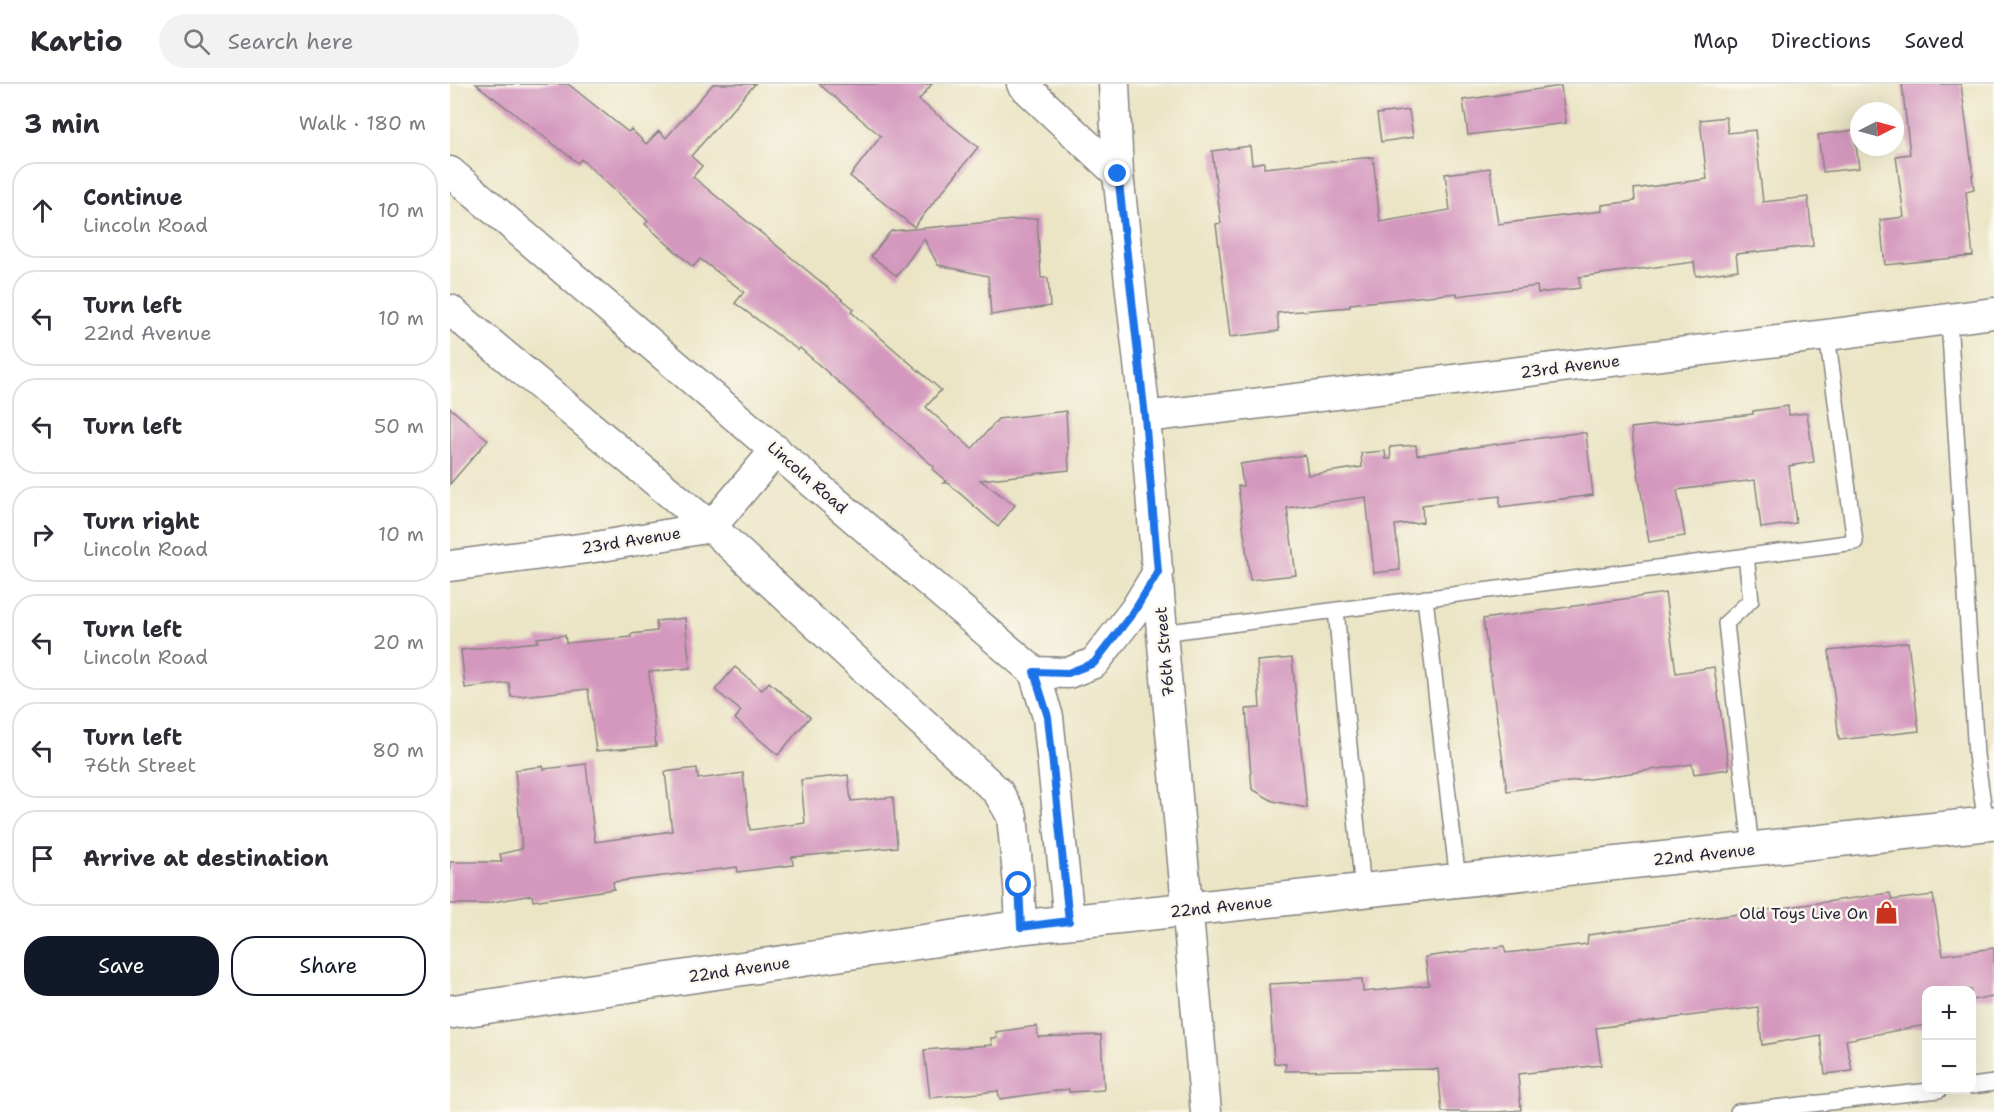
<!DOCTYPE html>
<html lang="en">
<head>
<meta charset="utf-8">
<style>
  body { margin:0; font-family:"Shantell Sans",sans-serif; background:#f2f2f3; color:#2b2b33 }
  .controls { position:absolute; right:18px; bottom:18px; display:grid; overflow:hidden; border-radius:12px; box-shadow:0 6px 24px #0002 }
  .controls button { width:54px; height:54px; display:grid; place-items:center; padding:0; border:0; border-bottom:2px solid #e1e1e2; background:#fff; color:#2b2b33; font:30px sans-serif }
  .compass { position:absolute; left:1400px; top:18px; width:54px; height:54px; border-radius:50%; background:#fff; box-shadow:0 6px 24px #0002; rotate:84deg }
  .stop { position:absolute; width:18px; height:18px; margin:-14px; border:4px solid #1a73e8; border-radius:50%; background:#fff }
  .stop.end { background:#1a73e8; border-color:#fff; box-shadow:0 2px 6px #0008 }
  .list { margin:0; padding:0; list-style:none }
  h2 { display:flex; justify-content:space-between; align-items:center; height:78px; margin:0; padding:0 24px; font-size:26px }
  h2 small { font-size:20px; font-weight:400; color:#7c7c81 }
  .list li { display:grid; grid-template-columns:39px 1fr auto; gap:18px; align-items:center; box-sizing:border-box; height:96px; margin:0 12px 12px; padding:0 12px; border:2px solid #e1e1e2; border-radius:24px }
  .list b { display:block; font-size:22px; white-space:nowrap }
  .list p { margin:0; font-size:20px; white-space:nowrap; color:#7c7c81 }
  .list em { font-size:20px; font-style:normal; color:#7c7c81 }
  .actions { display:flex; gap:12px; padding:18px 24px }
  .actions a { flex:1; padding:14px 0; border:2px solid #111827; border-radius:24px; text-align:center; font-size:21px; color:#111827 }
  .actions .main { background:#111827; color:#fff }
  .icon { flex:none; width:33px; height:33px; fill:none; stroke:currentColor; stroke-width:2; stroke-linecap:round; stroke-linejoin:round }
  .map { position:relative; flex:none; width:1544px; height:1028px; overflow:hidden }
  header { display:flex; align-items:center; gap:36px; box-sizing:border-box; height:84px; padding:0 30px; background:#fff; border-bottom:2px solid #e1e1e2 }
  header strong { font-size:28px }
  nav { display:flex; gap:33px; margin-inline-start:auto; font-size:21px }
  .search { width:420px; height:54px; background:#f2f2f3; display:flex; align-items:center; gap:15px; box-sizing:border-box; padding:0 21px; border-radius:33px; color:#7c7c81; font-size:22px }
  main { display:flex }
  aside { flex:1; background:#fff }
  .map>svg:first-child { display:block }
  .building { fill:#d497be }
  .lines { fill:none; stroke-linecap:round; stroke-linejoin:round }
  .service-casing { stroke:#868480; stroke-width:18 }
  .minor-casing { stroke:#868480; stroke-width:33 }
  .tertiary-casing { stroke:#868480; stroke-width:36 }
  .service { stroke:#fff; stroke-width:15 }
  .minor { stroke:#fff; stroke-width:30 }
  .tertiary { stroke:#fff; stroke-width:33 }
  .route { stroke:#1a73e8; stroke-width:8 }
  .labels { text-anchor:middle; stroke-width:5; stroke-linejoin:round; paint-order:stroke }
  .street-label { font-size:16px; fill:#22223b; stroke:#fbf7ec }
  .poi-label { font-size:16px; fill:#22223b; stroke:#fbf7ec; text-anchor:end }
</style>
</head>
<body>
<header>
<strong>Kartio</strong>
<div class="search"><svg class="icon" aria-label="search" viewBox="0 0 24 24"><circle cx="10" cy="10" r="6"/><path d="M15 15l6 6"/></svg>Search here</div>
<nav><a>Map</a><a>Directions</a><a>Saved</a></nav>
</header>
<main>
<aside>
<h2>3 min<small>Walk · 180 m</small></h2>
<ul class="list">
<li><svg class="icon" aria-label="ahead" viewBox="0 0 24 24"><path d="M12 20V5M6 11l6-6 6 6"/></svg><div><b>Continue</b><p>Lincoln Road</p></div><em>10 m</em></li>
<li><svg class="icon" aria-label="left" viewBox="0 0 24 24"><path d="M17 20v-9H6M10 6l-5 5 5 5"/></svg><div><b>Turn left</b><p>22nd Avenue</p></div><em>10 m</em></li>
<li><svg class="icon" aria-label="left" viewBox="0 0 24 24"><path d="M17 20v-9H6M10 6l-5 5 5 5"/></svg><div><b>Turn left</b></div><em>50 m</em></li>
<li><svg class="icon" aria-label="right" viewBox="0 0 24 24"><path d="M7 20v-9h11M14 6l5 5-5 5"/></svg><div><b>Turn right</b><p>Lincoln Road</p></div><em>10 m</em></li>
<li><svg class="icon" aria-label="left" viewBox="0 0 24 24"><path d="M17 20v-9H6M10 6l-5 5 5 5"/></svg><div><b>Turn left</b><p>Lincoln Road</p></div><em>20 m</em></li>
<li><svg class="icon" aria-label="left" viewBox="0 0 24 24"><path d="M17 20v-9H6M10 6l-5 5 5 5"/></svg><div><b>Turn left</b><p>76th Street</p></div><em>80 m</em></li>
<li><svg class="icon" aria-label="arrive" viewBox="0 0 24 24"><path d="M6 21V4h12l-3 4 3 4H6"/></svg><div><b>Arrive at destination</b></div></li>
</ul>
<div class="actions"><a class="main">Save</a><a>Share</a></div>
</aside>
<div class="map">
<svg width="1544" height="1028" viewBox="0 0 1544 1028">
  <rect width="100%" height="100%" fill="#fbf7ec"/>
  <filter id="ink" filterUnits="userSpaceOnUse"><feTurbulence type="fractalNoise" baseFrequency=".0167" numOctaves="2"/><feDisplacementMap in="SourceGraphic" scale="12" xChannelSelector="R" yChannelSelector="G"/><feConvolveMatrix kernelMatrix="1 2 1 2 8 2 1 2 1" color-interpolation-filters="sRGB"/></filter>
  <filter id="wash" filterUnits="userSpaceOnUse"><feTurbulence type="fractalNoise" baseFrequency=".008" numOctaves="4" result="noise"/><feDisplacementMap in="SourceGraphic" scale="24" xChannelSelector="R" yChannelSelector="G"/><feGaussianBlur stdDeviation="1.35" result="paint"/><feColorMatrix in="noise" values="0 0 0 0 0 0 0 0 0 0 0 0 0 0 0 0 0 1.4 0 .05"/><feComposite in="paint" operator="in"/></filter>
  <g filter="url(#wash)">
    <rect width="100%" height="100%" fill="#ebe5c6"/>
    <g id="blocks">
      <path class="building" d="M26,0H118L178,48L181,45L196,60L209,47L216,54L263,0H305L241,72L252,82L243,93L404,225L401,228L491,306L476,323L522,365L548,335L616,327L619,386L530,396L565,421L548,443L498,399H493L496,397L482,385L484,383L350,264L348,266L285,219L294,208L250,175L243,183L195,140L198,137L131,75L128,79Z
        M369,0H482L469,16L528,63L464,143L400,92L431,52Z
        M1452,0H1511L1523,91H1522L1524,106L1516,108L1523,172L1435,181L1430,136L1454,133L1446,72L1460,70Z
        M1111,2L1116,39L1018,51L1013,16Z
        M959,26L963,53L931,58L927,30Z
        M1276,33L1278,49L1305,46L1313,118L1358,113L1363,162L1286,170L1288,186L1246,192L1244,178L1129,193L1130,204L1088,209L1087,202L1007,212V209L900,220V223L827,229L829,247L780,253L766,140L771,139L762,67L800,62L802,80L814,78V84L923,73L930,138L1000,126L995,90L1040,84L1048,140L1152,127V121L1185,117L1184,105L1257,95L1250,36Z
        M1404,46L1409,84L1373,88L1368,51Z
        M587,134L591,194H598L600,222L541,231L538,192L488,181L474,155L447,192L421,172L441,147Z
        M1338,322L1339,331L1357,329L1364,378L1339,382L1346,439L1311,444L1305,396L1227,406L1235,452L1199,458L1181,344L1303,330V327Z
        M0,324L38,356L0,400Z
        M1126,349H1136L1143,411L1050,423V412L972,421L973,438L945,441L950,486L924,489L916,413L837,424L846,491L800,496L788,402H793L790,380L855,371L858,391L912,383L911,369L935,367L936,375H941L940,363L966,361L967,371Z
        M1215,509L1226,589L1264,583L1279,685L1244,690L1242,680L1057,707L1033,535Z
        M235,534L240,584L199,588L206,662L146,667L138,605L61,613L59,599L15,604L11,566L88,558L87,554L115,551L116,559L181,553V550L207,547L206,537Z
        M1458,558L1469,647L1389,656L1379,567Z
        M842,574L857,724L823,717L802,705L796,625L810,624L807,577Z
        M285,583L312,606L319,598L360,633L328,671L285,635L291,627L265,606Z
        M136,680L145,758L222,747L215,688L247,684L248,695L293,689L300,746L355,739L351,696L398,691L401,717L443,713L447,763L342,773L343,781L288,788L287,783L163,798L164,805L83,817L82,811L32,820H0V778H52L50,770L72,765L65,686L93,682L94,685Z
        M1440,809L1442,816L1483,811L1493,871L1544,864V913L1521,916V906H1476V941L1396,956L1402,987L1375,990L1370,951L1312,961L1308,923L1146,944L1151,981L1068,990L1071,1026L1047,1028H992L988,985L835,987L836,980L824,979L819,900L912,895L913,908L979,901L975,873L1054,862L1056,869L1137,860L1138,851Z
        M587,942L588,953L651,951L654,1006L619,1008V1005L550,1015L548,1007L480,1014L474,966L542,961L541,954H547L546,948Z"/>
    </g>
  </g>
  <g filter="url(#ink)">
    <use href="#blocks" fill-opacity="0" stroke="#868480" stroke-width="1.5"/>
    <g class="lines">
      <defs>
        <path id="service" d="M1499,235L1526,671L1536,740
          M1296,472L1301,516L1276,539L1301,765
          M975,514L1008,797
          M886,526L913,807
          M712,549L1405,458L1377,251
          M1522,1002L1544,999
          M1288,1028L1489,1006"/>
        <path id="minor" d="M572,0L668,90
          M664,0L668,90L695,333L712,549L756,1028
          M0,88L584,588L618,589L644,579L685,526L708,488
          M0,226L261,443L548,708L562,732L569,801L571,843
          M695,333L1377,251L1544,229
          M0,482L152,462L261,443L326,366
          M584,588L598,633L619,837"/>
        <path id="tertiary" d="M0,928L571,843L1544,739"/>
      </defs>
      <use href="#service" class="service-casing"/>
      <use href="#minor" class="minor-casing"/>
      <use href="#tertiary" class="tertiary-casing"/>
      <use href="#service" class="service"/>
      <use href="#minor" class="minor"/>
      <use href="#tertiary" class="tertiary"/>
    </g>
  </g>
  <g class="lines" filter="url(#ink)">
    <path class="route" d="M569,801L571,843L619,837L598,633L584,588L618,589L644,579L685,526L708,488L695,333L668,90"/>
  </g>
  <defs>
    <symbol id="shop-bare" viewBox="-9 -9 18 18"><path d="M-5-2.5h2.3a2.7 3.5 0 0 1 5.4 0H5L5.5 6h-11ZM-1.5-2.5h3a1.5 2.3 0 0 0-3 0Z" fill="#c8321e" stroke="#fbf7ec" stroke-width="2.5" paint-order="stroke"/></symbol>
  </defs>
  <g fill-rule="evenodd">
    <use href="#shop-bare" x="1420" y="812" width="33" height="33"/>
  </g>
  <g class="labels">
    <g class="street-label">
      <text transform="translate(1120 282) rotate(-7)" y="6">23rd Avenue</text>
      <text transform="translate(358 393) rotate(41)" y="6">Lincoln Road</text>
      <text transform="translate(181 456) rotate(-9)" y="6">23rd Avenue</text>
      <text transform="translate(714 568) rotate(-95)" y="6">76th Street</text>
      <text transform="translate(1254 770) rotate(-6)" y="6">22nd Avenue</text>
      <text transform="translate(771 822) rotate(-6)" y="6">22nd Avenue</text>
      <text transform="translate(289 885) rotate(-8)" y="6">22nd Avenue</text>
    </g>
    <g class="poi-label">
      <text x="1418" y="835">Old Toys Live On</text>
    </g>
  </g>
</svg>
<div class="controls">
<button>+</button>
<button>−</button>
</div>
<svg class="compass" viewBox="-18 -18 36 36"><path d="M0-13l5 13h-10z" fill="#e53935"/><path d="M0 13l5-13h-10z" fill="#7c7c81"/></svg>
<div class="stop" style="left:569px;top:801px"></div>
<div class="stop end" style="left:668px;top:90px"></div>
</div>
</main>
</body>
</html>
